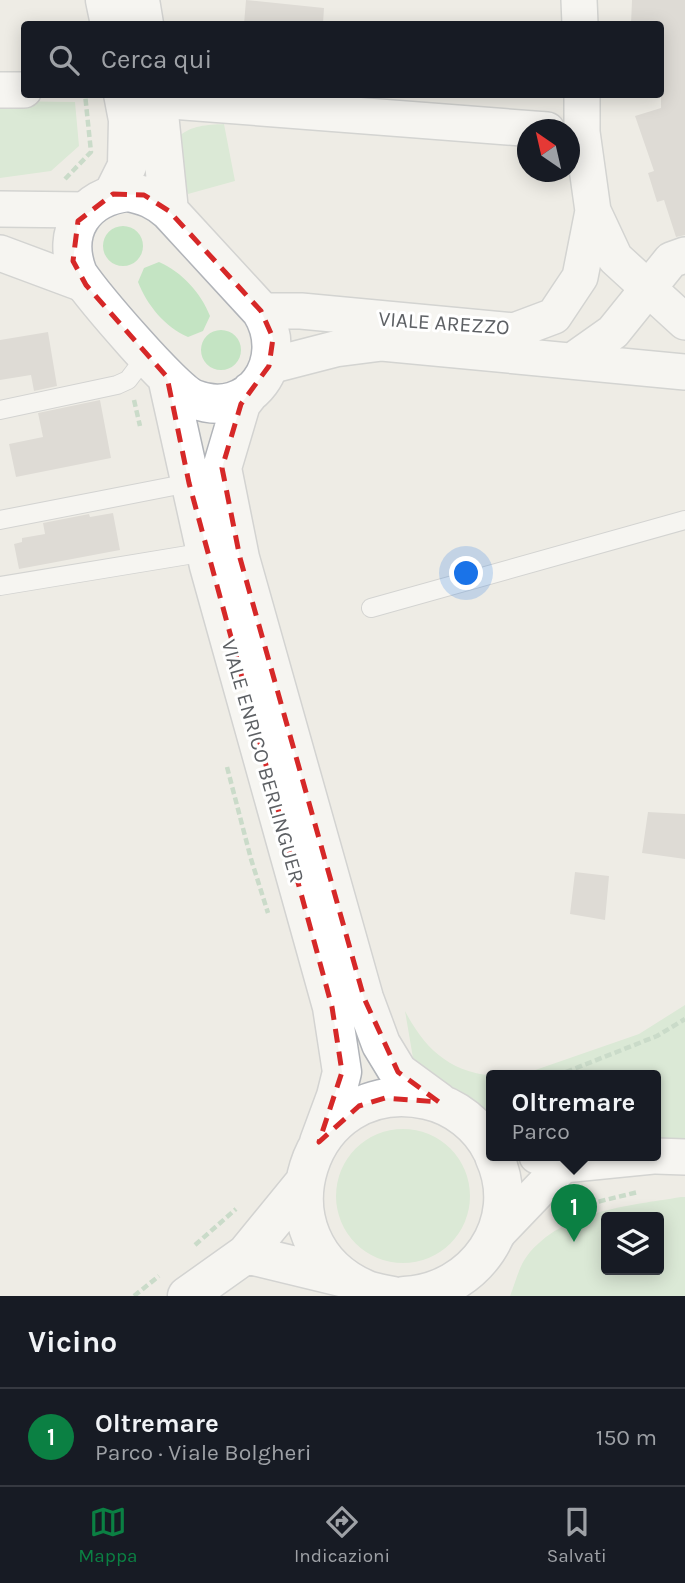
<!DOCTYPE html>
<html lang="it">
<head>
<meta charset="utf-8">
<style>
  body { margin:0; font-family:Karla,sans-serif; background:#20242c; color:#f1f3f6 }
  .controls { position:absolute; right:21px; bottom:21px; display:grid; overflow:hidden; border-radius:7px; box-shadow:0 4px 18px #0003 }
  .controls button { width:63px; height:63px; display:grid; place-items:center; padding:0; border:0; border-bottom:2px solid #363941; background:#171b24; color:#f1f3f6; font:35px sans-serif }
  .compass { position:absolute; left:517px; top:119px; width:63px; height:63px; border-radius:50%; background:#171b24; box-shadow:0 4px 18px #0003; rotate:326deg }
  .you { position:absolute; left:467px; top:574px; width:24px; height:24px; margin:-18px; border:5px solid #fff; border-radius:50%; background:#1a73e8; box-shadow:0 0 0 10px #1a73e833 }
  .badge { display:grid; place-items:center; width:46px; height:46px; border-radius:50%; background:#0b8043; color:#fff; font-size:23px; font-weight:700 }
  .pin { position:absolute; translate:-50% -58px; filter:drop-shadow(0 2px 4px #0008) }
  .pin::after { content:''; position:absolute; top:37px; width:24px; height:21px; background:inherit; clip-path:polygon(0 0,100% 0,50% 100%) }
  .popup { position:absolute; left:486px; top:1070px; width:175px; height:91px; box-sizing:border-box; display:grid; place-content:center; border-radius:7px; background:#171b24; filter:drop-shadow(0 2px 5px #0005); font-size:23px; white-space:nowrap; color:#9ea1a6 }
  .popup b { font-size:26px; color:#f1f3f6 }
  .popup::after { content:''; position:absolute; left:50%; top:100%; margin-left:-14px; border:14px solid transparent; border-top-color:#171b24 }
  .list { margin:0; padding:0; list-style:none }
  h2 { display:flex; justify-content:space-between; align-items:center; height:91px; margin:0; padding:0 28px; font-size:30px }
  h2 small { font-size:23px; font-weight:400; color:#9ea1a6 }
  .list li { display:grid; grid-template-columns:46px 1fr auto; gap:21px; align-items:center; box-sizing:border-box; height:98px; padding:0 28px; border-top:2px solid #363941 }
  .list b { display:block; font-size:26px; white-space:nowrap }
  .list p { margin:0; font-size:23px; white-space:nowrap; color:#9ea1a6 }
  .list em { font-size:23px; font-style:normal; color:#9ea1a6 }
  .icon { flex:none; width:38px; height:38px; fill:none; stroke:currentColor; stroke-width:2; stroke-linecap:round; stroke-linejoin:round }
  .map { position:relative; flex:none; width:685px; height:1296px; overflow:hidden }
  .search { position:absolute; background:#171b24; box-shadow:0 4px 18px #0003; left:21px; right:21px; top:21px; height:77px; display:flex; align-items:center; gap:18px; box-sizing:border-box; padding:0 24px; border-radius:7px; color:#9ea1a6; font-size:26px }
  .sheet { height:189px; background:#171b24 }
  nav { display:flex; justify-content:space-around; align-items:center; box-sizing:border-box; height:98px; border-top:2px solid #363941; background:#171b24; font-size:19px; color:#9ea1a6 }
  nav a { display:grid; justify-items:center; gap:4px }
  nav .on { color:#0b8043 }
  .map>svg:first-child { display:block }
  .green { fill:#c4e4c3; fill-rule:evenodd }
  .building { fill:#cac6c2 }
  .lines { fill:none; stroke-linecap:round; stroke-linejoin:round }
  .lane-casing { stroke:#b2b5b9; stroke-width:20 }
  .street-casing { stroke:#b2b5b9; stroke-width:38 }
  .secondary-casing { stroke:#b1b4b9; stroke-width:41 }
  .path { stroke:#9dc5a6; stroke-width:4.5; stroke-dasharray:7 3.5; stroke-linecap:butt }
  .lane { stroke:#fff; stroke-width:18 }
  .street { stroke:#fff; stroke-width:35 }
  .secondary { stroke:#fff; stroke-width:38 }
  .marked { fill:none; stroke:#d62828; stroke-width:5; stroke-dasharray:14 9; stroke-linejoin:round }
  .labels { text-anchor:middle; stroke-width:6; stroke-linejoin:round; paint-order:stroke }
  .street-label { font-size:21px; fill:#5d6064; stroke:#fff }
</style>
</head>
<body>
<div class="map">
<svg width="685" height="1296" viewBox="0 0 685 1296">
  <rect width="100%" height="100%" fill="#eeece5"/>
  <path class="green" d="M0,101L75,102L79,146L51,171L0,178Z
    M224,124L235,181L188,194L176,169L178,137C192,125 206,125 224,124Z
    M103 246a20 20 0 1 1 40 0a20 20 0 1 1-40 0Z
    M159,262C182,272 201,293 210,316L203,331L188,337C165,327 147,305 138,282L144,268Z
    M201 350a20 20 0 1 1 40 0a20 20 0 1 1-40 0Z
    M685,1005V1141L656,1139V1076H518L639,1034Z
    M405,1011C426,1051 452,1074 499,1076H492V1121L420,1074L413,1058Z
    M336 1196a67 67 0 1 1 134 0a67 67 0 1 1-134 0Z
    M681,1197H685V1296H510C515,1284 519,1266 527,1256C563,1210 628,1206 681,1197ZM606,1217H659V1270H606Z"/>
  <path class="building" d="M246,0L324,8L323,24H244Z
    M632,0H685V235L676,237L664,200L657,202L648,173L654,171L635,116L661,108V24H631Z
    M48,332L57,386L34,391L31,375L0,380V340Z
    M100,400L111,458L16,477L9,444L43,437L38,413Z
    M113,513L120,550L19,569L14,544L22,542V538L45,534L43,523L89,514L90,517Z
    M648,812L685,814V859L642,853Z
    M575,872L609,876L605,920L570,914Z"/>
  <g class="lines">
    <defs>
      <path id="lane" d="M0,410L117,385L128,380L147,355
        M0,520L189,483
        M0,586L206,552
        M371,608L685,520"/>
      <path id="street" d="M579,0L580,24
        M0,90H24
        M582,94V132L593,211L615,258L685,322
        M158,100L547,130
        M0,209L86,210
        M0,253L86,285
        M261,311H301L514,331L554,316L580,277L593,211
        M572,361L613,332L671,260L685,255
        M269,366L335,349L382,343L685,372
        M537,1156L563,1165L653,1156
        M656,1156L685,1157
        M496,1235L563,1165"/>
      <path id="secondary" d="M105,0L110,24
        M140,0L144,24
        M157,94L169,211
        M128,192C145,195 156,200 169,211L261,311C292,361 250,421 194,399C173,391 93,296 78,274C61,231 84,197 128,192Z
        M113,194L127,166L128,120L123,94
        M167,377L209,566L332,1007L342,1072L336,1096L319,1142
        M251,391L241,404L222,468L240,558L364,998L381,1044L398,1072L439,1102
        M246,1254L345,1278
        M187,1296L246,1254L304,1183
        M393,1296C384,1294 375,1293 367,1290C253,1242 306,1073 427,1100C455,1106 480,1126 492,1151
        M404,1296C474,1293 525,1223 494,1156"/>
    </defs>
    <use href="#lane" class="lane-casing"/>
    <use href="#street" class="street-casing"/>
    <use href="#secondary" class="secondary-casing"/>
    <path class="path" d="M65,179L91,152L85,94
      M134,400L140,426
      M227,767L251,859L268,913
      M556,1076L657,1036L685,1019
      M568,1209L638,1192
      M195,1245L236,1209
      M134,1296L159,1276"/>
    <use href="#lane" class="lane"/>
    <use href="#street" class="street"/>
    <use href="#secondary" class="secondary"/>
  </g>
  <path d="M0 0H685V1296H0ZM113,194L144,195L169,211L261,311L273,338L269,366L241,404L222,468L240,558L364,998L398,1072L439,1102L385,1098L359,1106L319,1142L342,1072L332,1007L189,483L167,377L86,285L73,261L78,221Z" fill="#eeece5" fill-opacity=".55" fill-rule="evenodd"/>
  <path class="marked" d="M113,194L144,195L169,211L261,311L273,338L269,366L241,404L222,468L240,558L364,998L398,1072L439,1102L385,1098L359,1106L319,1142L342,1072L332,1007L189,483L167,377L86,285L73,261L78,221Z"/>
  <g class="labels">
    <g class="street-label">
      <text transform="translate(444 323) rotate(4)" y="7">VIALE AREZZO</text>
      <text transform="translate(263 761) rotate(74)" y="7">VIALE ENRICO BERLINGUER</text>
    </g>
  </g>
</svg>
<div class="controls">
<button><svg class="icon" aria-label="layers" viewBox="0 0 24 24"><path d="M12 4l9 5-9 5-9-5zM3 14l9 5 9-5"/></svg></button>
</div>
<svg class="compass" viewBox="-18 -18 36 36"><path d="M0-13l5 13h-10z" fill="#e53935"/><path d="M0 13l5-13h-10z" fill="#9ea1a6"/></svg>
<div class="you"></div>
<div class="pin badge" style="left:574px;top:1242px">1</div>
<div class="popup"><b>Oltremare</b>Parco</div>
<div class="search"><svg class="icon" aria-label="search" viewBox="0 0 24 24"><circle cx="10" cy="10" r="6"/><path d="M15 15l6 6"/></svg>Cerca qui</div>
</div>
<section class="sheet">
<h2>Vicino<small></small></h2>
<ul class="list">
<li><span class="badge">1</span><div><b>Oltremare</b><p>Parco · Viale Bolgheri</p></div><em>150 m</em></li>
</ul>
</section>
<nav>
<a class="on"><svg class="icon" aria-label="map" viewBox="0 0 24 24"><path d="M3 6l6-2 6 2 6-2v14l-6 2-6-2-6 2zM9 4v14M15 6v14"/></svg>Mappa</a>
<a><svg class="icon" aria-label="directions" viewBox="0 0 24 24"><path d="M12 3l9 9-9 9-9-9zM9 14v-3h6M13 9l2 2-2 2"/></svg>Indicazioni</a>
<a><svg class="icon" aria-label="saved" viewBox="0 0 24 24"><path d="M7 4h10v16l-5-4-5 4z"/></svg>Salvati</a>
</nav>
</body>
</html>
